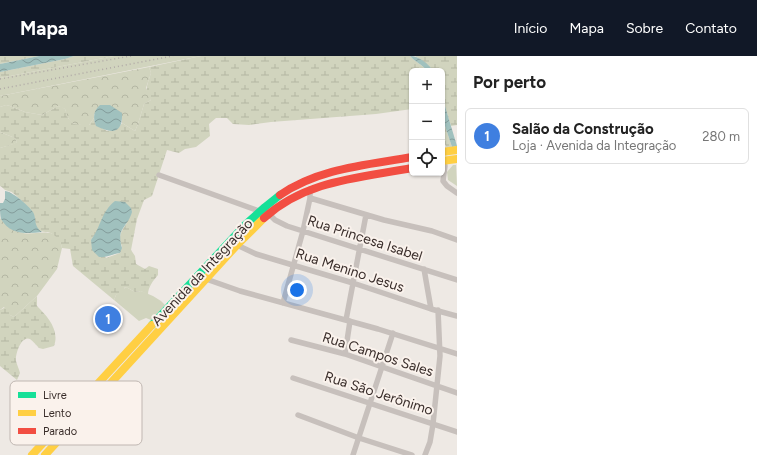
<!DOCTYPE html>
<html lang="pt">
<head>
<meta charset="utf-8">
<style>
  body { margin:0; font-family:Figtree,sans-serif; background:#f2f2f2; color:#222 }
  .controls { position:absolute; right:12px; top:12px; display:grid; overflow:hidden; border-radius:6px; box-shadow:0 1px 3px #0004 }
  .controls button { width:36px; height:36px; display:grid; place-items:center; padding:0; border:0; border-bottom:1px solid #e0e0e0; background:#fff; color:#222; font:20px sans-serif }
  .you { position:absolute; left:297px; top:234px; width:14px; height:14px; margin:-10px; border:3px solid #fff; border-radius:50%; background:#1a73e8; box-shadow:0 0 0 6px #1a73e833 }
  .badge { display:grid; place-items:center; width:26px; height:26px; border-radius:50%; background:#111827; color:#fff; font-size:13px; font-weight:700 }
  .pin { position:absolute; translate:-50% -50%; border:2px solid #fff; box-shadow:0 1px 4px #0006 }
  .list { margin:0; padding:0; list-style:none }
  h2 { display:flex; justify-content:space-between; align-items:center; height:52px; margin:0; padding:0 16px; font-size:17px }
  h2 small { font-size:13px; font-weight:400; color:#767676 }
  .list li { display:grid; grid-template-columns:26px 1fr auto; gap:12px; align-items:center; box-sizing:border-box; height:56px; margin:0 8px 8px; padding:0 8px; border:1px solid #e0e0e0; border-radius:6px }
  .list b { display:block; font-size:15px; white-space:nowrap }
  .list p { margin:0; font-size:13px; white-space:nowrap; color:#767676 }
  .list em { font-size:13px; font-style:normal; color:#767676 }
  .icon { flex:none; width:22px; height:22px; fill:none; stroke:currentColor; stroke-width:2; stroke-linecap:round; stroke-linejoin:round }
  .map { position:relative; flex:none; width:457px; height:399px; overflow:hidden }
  header { display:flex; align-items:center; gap:24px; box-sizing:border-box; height:56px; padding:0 20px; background:#111827; color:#fff }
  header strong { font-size:19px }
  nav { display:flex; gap:22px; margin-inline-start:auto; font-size:14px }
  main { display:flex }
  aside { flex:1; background:#fff }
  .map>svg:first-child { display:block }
  .grass { fill:#d1d4be }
  .forest { fill:url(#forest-crowns) }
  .wetland { fill:url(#wetland-marsh); fill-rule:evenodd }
  .water { fill:url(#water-waves) }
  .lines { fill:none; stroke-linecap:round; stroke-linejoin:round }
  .street { stroke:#c7c0bc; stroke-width:5.5 }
  .fast { stroke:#16e098; stroke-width:8 }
  .slow { stroke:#ffcf43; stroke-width:8 }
  .jam { stroke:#f24e42; stroke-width:8 }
  .rail { stroke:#b0a9a6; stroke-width:1.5; stroke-dasharray:1 3; stroke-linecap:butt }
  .labels { text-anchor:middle; stroke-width:4; stroke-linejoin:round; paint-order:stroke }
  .street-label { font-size:14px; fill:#392d2a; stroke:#faf2ec }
  .key { fill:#faf2ec; stroke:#c0b7b2; stroke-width:1 }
  .key-label { font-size:11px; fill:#392d2a }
</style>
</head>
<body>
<header>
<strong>Mapa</strong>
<nav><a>Início</a><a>Mapa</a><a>Sobre</a><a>Contato</a></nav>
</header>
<main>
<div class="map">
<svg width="457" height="399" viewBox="0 0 457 399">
  <defs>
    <pattern id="forest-crowns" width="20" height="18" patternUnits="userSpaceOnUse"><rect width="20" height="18" fill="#d1d4be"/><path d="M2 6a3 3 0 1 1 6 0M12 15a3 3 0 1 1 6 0" fill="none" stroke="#b4b6a3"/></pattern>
    <pattern id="wetland-marsh" width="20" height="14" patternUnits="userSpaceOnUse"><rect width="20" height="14" fill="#d1d4be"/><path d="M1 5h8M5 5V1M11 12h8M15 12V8" fill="none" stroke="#b4b6a3"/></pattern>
    <pattern id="water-waves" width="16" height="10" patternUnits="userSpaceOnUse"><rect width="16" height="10" fill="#a0c1be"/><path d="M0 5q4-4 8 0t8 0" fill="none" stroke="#839d9b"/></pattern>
  </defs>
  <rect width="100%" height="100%" fill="#eee9e4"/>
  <path class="grass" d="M114,0H201L0,40V22Z
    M453,109H456L457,130L448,124L447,116Z
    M126,231L135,236L141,235L153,240L161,245L165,249L151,264L146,262L139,265L114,244L116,239Z"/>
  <path class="forest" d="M149,11L151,17L146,32L151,44L144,48L138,68L135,75L122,67V57L94,58V62L89,69C74,69 69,69 65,53L58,50L42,59L25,56L10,50L6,49L0,51V40Z
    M0,76L15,82L17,86L14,88L0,92Z
    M0,162C7,170 13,175 23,177C37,180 58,168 62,192L57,213L37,240L14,261L10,259L4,251L0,254Z"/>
  <path class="wetland" d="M0,0H39L0,8Z
    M74,0H114L0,22V16L65,3Z
    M201,0H410C415,6 422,8 427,15H412V53L376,58L271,66L249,69L233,68L227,62H216L209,68L210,80L196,91L185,93L179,97L167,94L152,140L144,144L137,163L131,194L135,200L136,208L145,213L149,210L158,213V219C153,225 148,231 148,239L141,235L135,236L126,231L124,232V235L116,239L114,244L73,210L70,193L62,192C61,185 55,178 48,176C45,176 42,176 39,174C34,170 36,165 34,160C33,155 17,140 13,137C11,135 7,135 5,134C3,132 2,131 0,130V92L13,88L17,86L15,82L0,76V51L6,49L10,50L25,56L42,59L58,50L62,51L65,53L68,62L74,68L89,69L94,62L95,68L107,75C115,74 118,73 122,67L135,75L138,68L144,48L151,44C143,35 148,27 151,17L149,11ZM127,167C122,174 117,181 122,190L120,197L106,202L91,184L96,177Z
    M415,0H457V69L451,70L442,40V15H433L423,5Z
    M442,61L452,91L447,92L442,82Z
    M37,240V250C47,260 60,274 54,290L43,293L39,292C37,290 33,285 30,283C21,279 15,299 16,305C17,309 19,313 20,317L17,324L0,310V254L8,250L10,259L14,261Z"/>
  <path class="water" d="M39,0H74L65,3L0,16V8Z
    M410,0C419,0 429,8 433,15H427C422,8 415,6 410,0Z
    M442,40L457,90L452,91L442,61Z
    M100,49H110L122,57C123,78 112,78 96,70C93,62 93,55 100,49Z
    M5,135C12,135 29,150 33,156C37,163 33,170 42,176C27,178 10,179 1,163C0,159 0,152 0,147H3L5,143Z
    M115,145L125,146L131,152L132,156C127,173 116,171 122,192L120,197C112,198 107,202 99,201L92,194L91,184C101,171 101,156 115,145Z"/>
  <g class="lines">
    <path class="street" d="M444,105L445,110L443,125L447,130L457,137
      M159,119L259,155
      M310,142L384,164L432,175L457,184
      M269,158L275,164L287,170L457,224
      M237,189L256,198L353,227L431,253L457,260
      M424,213L431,253
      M206,223L240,235L378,273L457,298
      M283,247L303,175L310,142V133
      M346,264L366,159
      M291,284L345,298L457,337
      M345,298L350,265
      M293,322L457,376
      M298,359L359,382L412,399
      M353,399L393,277
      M425,399L430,386L433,368L440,300L438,254"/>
    <path class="fast" d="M152,269L245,169L265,151L280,139"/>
    <path class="slow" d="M442,96L457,94
      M442,105L457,103
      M32,399L152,269
      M45,399L237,189L264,162"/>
    <path class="jam" d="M280,139C319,112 367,109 412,101
      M264,162C306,124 359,122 412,112"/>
    <path class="rail" d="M0,23L131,0
      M0,33L173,0"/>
  </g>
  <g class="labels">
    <g class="street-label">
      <text transform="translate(365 182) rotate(18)" y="5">Rua Princesa Isabel</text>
      <text transform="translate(350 214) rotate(18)" y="5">Rua Menino Jesus</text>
      <text transform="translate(202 216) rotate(-47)" y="5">Avenida da Integração</text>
      <text transform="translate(378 298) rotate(18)" y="5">Rua Campos Sales</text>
      <text transform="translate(379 337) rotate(18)" y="5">Rua São Jerônimo</text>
    </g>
  </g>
  <rect x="10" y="325" width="132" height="64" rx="6" class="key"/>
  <rect x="18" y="336" width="18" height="6" fill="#16e098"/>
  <rect x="18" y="354" width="18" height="6" fill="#ffcf43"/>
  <rect x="18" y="372" width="18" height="6" fill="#f24e42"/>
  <g class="key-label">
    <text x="43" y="343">Livre</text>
    <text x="43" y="361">Lento</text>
    <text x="43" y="379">Parado</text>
  </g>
</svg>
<div class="controls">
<button>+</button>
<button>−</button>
<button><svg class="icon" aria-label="locate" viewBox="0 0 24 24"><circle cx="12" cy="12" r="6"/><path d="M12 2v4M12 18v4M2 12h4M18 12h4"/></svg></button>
</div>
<div class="you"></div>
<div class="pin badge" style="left:108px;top:263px;background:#3f7fe0">1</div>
</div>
<aside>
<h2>Por perto<small></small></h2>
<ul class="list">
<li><span class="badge" style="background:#3f7fe0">1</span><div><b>Salão da Construção</b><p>Loja · Avenida da Integração</p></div><em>280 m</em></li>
</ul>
</aside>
</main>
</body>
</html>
